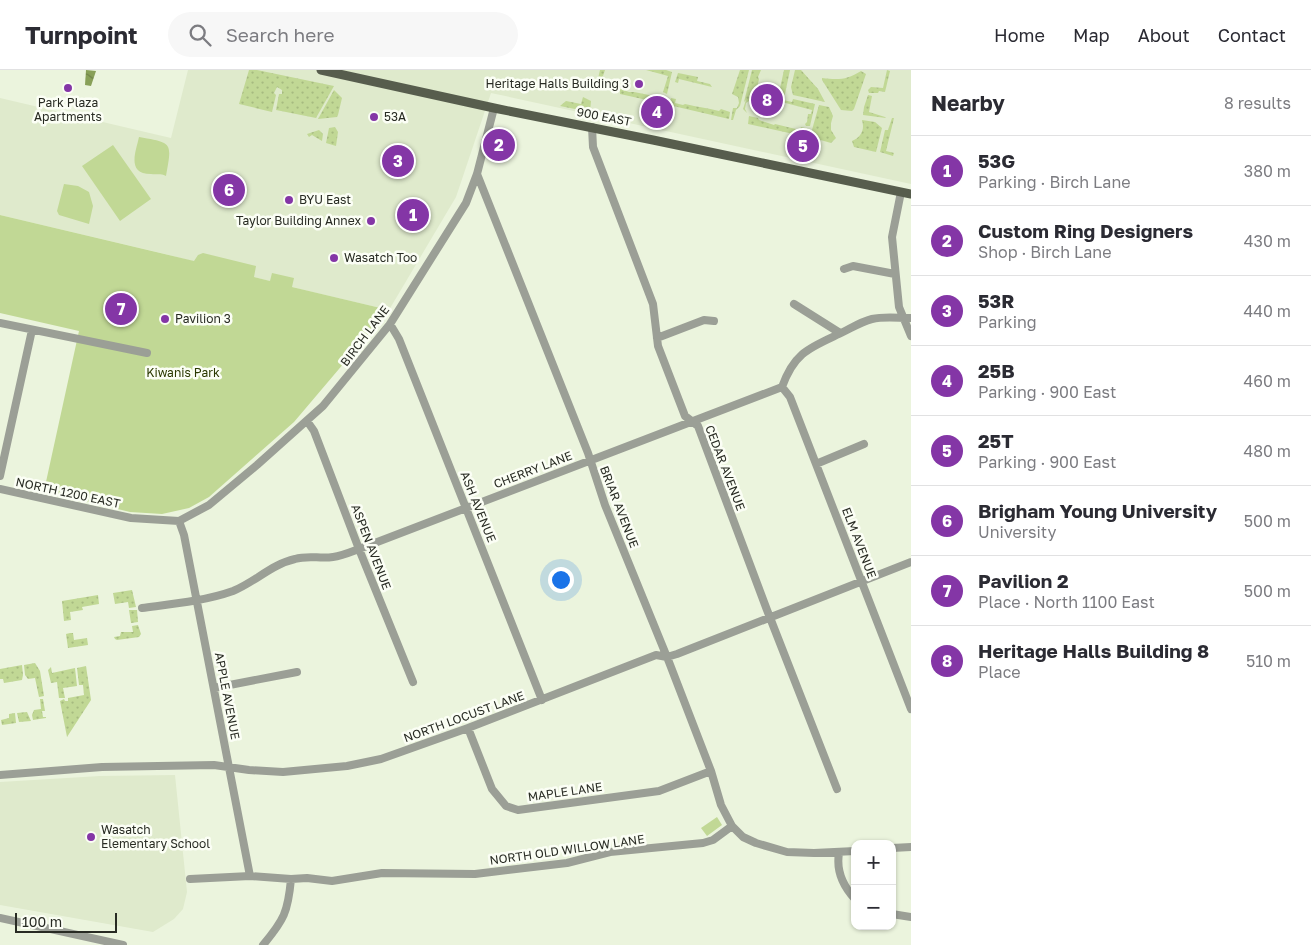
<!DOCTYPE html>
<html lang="en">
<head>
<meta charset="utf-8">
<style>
  body { margin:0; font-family:"Golos Text",sans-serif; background:#f7f7f7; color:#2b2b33 }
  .controls { position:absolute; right:15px; bottom:15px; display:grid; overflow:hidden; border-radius:10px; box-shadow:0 1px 4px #0004 }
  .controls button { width:45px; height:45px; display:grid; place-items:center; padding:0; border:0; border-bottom:1px solid #e1e1e2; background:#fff; color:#2b2b33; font:25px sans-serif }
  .scale { position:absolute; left:15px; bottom:12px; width:102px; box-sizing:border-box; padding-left:5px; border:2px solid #282b23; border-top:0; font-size:14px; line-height:18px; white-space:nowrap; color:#282b23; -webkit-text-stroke:4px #fbfef5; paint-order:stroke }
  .you { position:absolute; left:560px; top:509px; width:18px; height:18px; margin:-12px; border:4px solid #fff; border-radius:50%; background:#1a73e8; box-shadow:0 0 0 8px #1a73e833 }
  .badge { display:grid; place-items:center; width:32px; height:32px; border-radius:50%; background:#8436a6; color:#fff; font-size:16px; font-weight:700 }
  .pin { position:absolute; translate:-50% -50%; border:2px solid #fff; box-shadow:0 1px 5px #0006 }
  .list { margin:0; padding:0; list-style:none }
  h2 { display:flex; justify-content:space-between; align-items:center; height:65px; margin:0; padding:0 20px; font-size:21px }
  h2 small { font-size:16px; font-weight:400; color:#7c7c81 }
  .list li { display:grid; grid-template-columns:32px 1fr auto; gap:15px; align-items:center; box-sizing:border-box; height:70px; padding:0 20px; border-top:1px solid #e1e1e2 }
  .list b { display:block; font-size:19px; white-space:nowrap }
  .list p { margin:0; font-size:16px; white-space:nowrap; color:#7c7c81 }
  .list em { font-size:16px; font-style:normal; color:#7c7c81 }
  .icon { flex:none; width:28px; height:28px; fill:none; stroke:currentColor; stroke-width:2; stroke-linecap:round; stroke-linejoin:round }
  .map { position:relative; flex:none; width:911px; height:875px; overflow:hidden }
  header { display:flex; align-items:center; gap:30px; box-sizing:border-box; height:70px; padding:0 25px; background:#fff; border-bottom:1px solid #e1e1e2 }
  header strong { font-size:24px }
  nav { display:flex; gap:28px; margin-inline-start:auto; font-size:18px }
  .search { width:350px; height:45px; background:#f7f7f7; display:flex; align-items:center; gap:12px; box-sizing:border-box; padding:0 18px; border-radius:28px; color:#7c7c81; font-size:19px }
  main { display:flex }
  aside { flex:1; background:#fff }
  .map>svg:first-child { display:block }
  .built { fill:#dfeacc }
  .grass { fill:url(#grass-dots) }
  .park { fill:#c1d895 }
  .water { fill:url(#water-waves) }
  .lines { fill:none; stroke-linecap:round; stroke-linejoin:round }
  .minor { stroke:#9b9f96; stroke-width:8 }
  .major { stroke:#575d4d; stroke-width:9 }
  .poi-dot { fill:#8436a6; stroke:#fbfef5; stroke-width:2 }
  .labels { text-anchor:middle; stroke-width:5; stroke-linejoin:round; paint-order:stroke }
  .poi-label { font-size:12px; fill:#282b23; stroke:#fbfef5; text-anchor:start }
  .street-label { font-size:12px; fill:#282b23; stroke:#fbfef5 }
  .park-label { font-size:12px; fill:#2a3800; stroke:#fbfef5 }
</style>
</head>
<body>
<header>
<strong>Turnpoint</strong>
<div class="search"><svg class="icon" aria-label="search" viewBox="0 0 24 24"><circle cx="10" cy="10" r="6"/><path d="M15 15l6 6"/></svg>Search here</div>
<nav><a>Home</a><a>Map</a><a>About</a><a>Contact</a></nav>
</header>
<main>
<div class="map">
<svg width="911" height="875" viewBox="0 0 911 875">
  <defs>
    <pattern id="grass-dots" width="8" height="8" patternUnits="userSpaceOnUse" patternTransform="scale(1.25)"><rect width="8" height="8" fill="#c1d895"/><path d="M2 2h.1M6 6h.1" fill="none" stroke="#a6ba80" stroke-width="1.8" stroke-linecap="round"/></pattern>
    <pattern id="water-waves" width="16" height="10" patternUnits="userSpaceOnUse" patternTransform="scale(1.25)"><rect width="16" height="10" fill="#88a058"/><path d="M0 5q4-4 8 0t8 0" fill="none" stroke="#6f8348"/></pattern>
  </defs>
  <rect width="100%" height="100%" fill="#ebf4dd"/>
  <path class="built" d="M188,0H911V114L491,23L456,127L389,240L304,220L165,184L0,145V28L171,68Z
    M175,705L187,822L183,839L174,849L153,862L0,835V712L100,706Z"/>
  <path class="grass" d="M249,0H257L334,16L316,48L276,40L279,24H282V20L277,17L274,23L276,25L272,42L239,34Z
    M600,0H605L603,6L606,9L605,16L600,15L599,19L596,17Z
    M646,0H666L672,2L667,24L663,22L668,6Z
    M740,0H749L740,36L736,40L733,50H731L733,38H737L739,33L738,27L732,24Z
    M752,0H761L758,7L759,9L754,32L752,29L746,33L745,39L747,43L743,39L746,30L744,32Z
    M784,0H790L785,24L783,26L780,25L779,23Z
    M795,0H801L818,19L825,32L793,25L791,17Z
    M887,0L890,1L885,22L879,21L878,23H869L868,20L871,17L883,18Z
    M861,1L866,4L854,39L852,41L841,40L822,10V8C838,10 847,10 861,1Z
    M678,3L698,7L697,11L710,14L712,17L679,9L678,13L675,12Z
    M607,13L616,15L618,18L629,22H634L659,27L660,25L666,27L665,34L620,24V20L606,17Z
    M334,20L342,28L338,45L337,47L318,49Z
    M868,25L872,26L869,42L885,47L886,48L863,45L864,37Z
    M583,27L591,31L590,42L560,36L566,31L581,34Z
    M671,28L676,29L675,33L683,35L685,34C698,37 707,38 719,41L721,39L730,42L729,49L669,35Z
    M779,29L792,32L793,29L815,34L810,56H806L805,54L807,52L808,44H811L812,40L778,31Z
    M819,35L829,37L833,46L831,53V60L836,68L831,73L810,67Z
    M749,46L758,48L759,50L774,55L775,54L800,60L801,57L809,59L808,65L807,67L748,54Z
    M892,48H894L886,81L894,83L893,86L880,82L885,60H888Z
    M862,50L875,52L882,58L876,82L854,77L852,71C861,67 865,60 862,50Z
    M335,57L338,62L336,76L326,73L329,58Z
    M319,60L323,64L322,71L312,65L309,67L307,64Z
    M132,520L136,537L129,538L128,532L115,534L113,523Z
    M98,525L99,534L82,537L83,540L70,542L71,550L64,551L62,531Z
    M129,540H137L138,552L131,553Z
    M138,555L141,564L139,567L117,570L115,569L114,567L120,566L121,562H133L132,556Z
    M70,563H73L74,570L87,568L88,575L68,578L66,564Z
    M35,593L40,601L44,626L39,627L35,608L28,609L25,605L24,595Z
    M22,595L23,605L22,610L4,613L3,609H0V599Z
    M86,596L91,630L67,667L60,631L64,629L65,631H68V628L84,625L83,615H79L77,598Z
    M51,597L52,603L75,598L77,616L63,618L65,628H59L57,612L51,613L48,600Z
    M40,629H43L45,641H42L43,647H46V648L33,650L32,645L34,640L41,639Z
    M27,642L31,651L19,652L17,643Z
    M15,643L16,653L2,655L1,650L9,648V644Z"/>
  <path class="park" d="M139,67C173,73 172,72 166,106C160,103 157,105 151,104C126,104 136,81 139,67Z
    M113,75L151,129L120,151L82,96Z
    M64,114L78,116L89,122L93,136L89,154L59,145L57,141Z
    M0,145L194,191L198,185L203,183L256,196L254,207L270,211L272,203L294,208L292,217L389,240L294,352L209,427L189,438L162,444L130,442L44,421L79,261L0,243Z
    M717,747L722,755L707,766L701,758Z"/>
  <path class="water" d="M86,0L96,1L91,16L85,15Z"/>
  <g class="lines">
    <path class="minor" d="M592,57L593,77L653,234L658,276L685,346L698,356L767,540L837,719
      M477,104L588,383L605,435L669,592L711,701L721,735L732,756L743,767L756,773L787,782L814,783L855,781
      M901,122L892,167L899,237L911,266
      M844,199L853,196L895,204
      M794,234L840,263
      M0,253L147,283
      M390,254L399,269L542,630
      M657,268L704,250L714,251
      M782,317L790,327L911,639
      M307,351L314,361L359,479L413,612
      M816,394L864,374
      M0,406L32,260
      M0,419L131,448L179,451
      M179,451L209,435L257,395L323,336L390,254L466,133L477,104L494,38
      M179,451L184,465L250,806
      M142,538C172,534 205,531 233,521C255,512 272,494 295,489C308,485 320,489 333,487C342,486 351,482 359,479L782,317C794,283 809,278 839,264C850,259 860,252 872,249C884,246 898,248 911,248
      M214,618L297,602
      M468,658L492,719L506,736L518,740L659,721L711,701
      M0,705L102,697L214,695L249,700L283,702L347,696L381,689L468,658L656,585L667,587L677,584L911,492
      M892,778L911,777
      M839,783C836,801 843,816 855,829
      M190,809L250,806L291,809L307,808L332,811L382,803L475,804L567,793L610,782L703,773L713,770L732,756
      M892,844L911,847
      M0,848L123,875
      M263,875C284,850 288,842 291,809"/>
    <path class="major" d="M321,0L494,38L653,70L911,124"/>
  </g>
  <g class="poi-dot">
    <circle cx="639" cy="14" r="5"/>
    <circle cx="68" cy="18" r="5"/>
    <circle cx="374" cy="47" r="5"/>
    <circle cx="289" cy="130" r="5"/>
    <circle cx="371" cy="151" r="5"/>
    <circle cx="334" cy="188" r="5"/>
    <circle cx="165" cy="249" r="5"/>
    <circle cx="91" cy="767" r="5"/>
  </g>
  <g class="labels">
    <g class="poi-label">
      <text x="629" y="18" text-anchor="end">Heritage Halls Building 3</text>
      <text x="68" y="37" text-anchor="middle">Park Plaza<tspan x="68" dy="14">Apartments</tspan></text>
      <text x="384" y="51">53A</text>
      <text x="299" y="134">BYU East</text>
      <text x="361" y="155" text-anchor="end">Taylor Building Annex</text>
      <text x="344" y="192">Wasatch Too</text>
      <text x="175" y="253">Pavilion 3</text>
      <text x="101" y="764">Wasatch<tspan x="101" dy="14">Elementary School</tspan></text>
    </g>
    <g class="street-label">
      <text transform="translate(604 47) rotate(11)" y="4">900 EAST</text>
      <text transform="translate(365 266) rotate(-53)" y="4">BIRCH LANE</text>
      <text transform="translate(725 398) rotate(69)" y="4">CEDAR AVENUE</text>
      <text transform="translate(533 400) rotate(-21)" y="4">CHERRY LANE</text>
      <text transform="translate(68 423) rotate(12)" y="4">NORTH 1200 EAST</text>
      <text transform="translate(478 437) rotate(68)" y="4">ASH AVENUE</text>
      <text transform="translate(619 437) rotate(69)" y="4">BRIAR AVENUE</text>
      <text transform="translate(859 473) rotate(69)" y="4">ELM AVENUE</text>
      <text transform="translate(371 477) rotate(69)" y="4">ASPEN AVENUE</text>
      <text transform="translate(227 626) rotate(79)" y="4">APPLE AVENUE</text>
      <text transform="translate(464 647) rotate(-20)" y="4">NORTH LOCUST LANE</text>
      <text transform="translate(565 722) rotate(-8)" y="4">MAPLE LANE</text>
      <text transform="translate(567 780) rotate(-8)" y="4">NORTH OLD WILLOW LANE</text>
    </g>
    <g class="park-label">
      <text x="183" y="307">Kiwanis Park</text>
    </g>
  </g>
</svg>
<div class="controls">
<button>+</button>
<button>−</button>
</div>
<div class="scale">100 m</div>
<div class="you"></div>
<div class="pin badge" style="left:413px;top:145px">1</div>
<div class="pin badge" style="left:499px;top:75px">2</div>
<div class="pin badge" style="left:398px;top:91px">3</div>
<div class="pin badge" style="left:657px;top:42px">4</div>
<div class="pin badge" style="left:803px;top:76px">5</div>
<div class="pin badge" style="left:229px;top:120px">6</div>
<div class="pin badge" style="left:121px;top:239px">7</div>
<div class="pin badge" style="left:767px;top:30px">8</div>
</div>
<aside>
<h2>Nearby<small>8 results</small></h2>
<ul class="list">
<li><span class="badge">1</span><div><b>53G</b><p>Parking · Birch Lane</p></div><em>380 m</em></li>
<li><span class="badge">2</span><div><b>Custom Ring Designers</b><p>Shop · Birch Lane</p></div><em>430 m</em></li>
<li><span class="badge">3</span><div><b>53R</b><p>Parking</p></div><em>440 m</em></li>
<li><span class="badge">4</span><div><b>25B</b><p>Parking · 900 East</p></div><em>460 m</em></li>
<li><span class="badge">5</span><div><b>25T</b><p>Parking · 900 East</p></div><em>480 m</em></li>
<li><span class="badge">6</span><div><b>Brigham Young University</b><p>University</p></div><em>500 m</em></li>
<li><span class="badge">7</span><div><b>Pavilion 2</b><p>Place · North 1100 East</p></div><em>500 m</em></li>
<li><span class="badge">8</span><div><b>Heritage Halls Building 8</b><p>Place</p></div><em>510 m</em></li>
</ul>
</aside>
</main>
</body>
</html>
